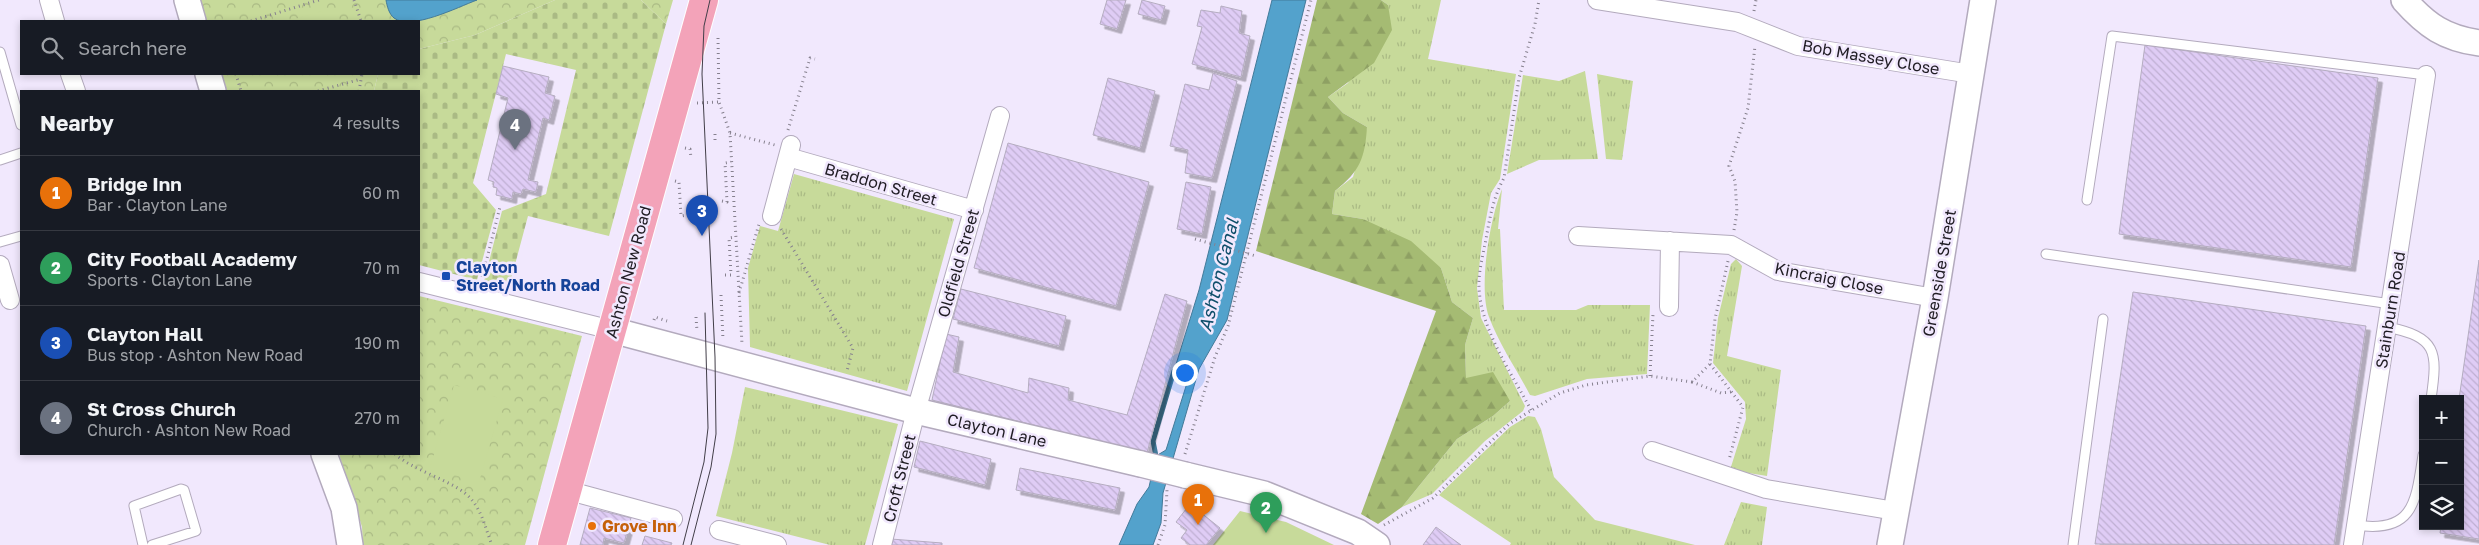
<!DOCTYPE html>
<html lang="en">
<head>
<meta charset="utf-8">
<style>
  body { margin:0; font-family:"Golos Text",sans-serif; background:#20242c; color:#f1f3f6 }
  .controls { position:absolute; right:15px; bottom:15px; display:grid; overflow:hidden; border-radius:0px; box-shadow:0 2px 8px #0003 }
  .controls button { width:45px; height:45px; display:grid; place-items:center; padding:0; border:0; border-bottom:1px solid #363941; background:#171b24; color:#f1f3f6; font:25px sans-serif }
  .you { position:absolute; left:1184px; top:372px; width:18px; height:18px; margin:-12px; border:4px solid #fff; border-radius:50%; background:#1a73e8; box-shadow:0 0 0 8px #1a73e833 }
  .badge { display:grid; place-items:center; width:32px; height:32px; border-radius:50%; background:#1776a4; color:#fff; font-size:16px; font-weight:700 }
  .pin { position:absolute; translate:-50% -41px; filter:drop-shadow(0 1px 2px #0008) }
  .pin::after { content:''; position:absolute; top:26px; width:18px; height:15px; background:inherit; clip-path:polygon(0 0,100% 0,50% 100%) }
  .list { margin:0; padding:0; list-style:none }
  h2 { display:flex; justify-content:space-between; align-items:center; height:65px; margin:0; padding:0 20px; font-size:21px }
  h2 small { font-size:16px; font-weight:400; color:#9ea1a6 }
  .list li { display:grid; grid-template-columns:32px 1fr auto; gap:15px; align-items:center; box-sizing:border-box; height:75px; padding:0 20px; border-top:1px solid #363941 }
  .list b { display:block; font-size:19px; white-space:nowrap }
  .list p { margin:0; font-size:16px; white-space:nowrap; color:#9ea1a6 }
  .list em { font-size:16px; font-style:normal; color:#9ea1a6 }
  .icon { flex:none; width:28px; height:28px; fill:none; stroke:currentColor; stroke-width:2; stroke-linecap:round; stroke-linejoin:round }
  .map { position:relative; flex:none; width:2479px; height:545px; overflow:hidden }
  .search { position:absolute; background:#171b24; box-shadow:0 2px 8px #0003; left:20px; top:20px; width:400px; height:55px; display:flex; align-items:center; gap:12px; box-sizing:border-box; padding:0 18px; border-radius:0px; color:#9ea1a6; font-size:19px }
  .panel { position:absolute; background:#171b24; box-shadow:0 2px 8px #0003; left:20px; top:90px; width:400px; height:365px; border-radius:0px }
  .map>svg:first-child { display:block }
  .grass { fill:url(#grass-tufts) }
  .forest { fill:url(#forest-firs) }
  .cemetery { fill:url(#cemetery-stones) }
  .park { fill:url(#park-crowns) }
  .pitch { fill:#c7da9a }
  .water { fill:#53a2cc; stroke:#437a99 }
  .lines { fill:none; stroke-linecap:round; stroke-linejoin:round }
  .stream { stroke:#437a99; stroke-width:5 }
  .building { fill:url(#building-back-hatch); stroke:#b5adc0; filter:url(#shadow) }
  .lane-casing { stroke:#b3aabd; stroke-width:11 }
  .street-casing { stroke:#b3aabd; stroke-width:20 }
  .secondary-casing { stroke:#b3aabd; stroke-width:28 }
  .primary-casing { stroke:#fff; stroke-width:30 }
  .path { stroke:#86808e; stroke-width:3; stroke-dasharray:1 4; stroke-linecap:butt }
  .lane { stroke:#fff; stroke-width:9 }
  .street { stroke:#fff; stroke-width:18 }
  .secondary { stroke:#fff; stroke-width:25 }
  .primary { stroke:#f3a3b9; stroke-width:28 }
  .tram { stroke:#423e48; stroke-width:1 }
  .secondary-bridge-casing { stroke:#b3aabd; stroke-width:28; stroke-linecap:butt }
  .path-bridge { stroke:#86808e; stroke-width:3; stroke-dasharray:1 4; stroke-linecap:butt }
  .secondary-bridge { stroke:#fff; stroke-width:25 }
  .transit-dot { fill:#1a4fb4; stroke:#f1e8fd; stroke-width:2 }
  .food-dot { fill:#e8710a; stroke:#f1e8fd; stroke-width:2 }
  .labels { text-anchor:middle; stroke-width:5; stroke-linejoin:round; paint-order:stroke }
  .street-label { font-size:16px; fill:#1f1c23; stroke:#f1e8fd }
  .transit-label { font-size:16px; font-weight:bold; fill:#164399; stroke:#f1e8fd; text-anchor:start }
  .food-label { font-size:16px; font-weight:bold; fill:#c56008; stroke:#f1e8fd; text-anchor:start }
  .water-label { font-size:18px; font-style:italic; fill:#0f4f6b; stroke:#f1e8fd }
</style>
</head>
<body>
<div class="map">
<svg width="2479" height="545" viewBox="0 0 2479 545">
  <defs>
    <pattern id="grass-tufts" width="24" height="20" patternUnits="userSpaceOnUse" patternTransform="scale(1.25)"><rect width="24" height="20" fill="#c7da9a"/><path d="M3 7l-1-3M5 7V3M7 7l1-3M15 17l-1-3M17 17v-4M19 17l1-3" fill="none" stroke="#aaba84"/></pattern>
    <pattern id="forest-firs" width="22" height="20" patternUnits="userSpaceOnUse" patternTransform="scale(1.25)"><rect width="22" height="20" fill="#a5bb73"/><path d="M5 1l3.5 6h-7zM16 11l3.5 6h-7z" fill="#8ea063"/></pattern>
    <pattern id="cemetery-stones" width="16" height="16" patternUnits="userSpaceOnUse" patternTransform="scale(1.25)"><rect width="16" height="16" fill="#c7da9a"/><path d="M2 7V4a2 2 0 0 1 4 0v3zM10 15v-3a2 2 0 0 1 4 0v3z" fill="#aaba84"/></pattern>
    <pattern id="park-crowns" width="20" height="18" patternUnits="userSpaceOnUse" patternTransform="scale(1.25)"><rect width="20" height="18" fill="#c7da9a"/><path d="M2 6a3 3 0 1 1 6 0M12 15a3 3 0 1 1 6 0" fill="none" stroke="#aaba84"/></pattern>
    <pattern id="building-back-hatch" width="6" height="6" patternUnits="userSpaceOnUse" patternTransform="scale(1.25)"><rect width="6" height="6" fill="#dfccf5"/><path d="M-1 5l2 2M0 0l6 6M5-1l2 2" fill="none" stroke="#bfafd2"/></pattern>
    <filter id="shadow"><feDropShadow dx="4.5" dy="4.5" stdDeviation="0" flood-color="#0004"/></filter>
  </defs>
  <rect width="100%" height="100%" fill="#f1e8fd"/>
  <path class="grass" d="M1381,0H1441L1428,59L1516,74L1500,179L1491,193L1482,240L1477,288L1481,318L1525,406L1523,411L1485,441L1432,494L1402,507L1457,439L1493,416L1510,401L1466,378L1465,345L1473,318L1452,302L1441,268L1363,219L1332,214L1335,191L1353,177L1367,127L1343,113L1328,97L1348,83L1388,5Z
    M1585,71L1598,159L1539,160L1507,174L1523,75L1559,81Z
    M1597,74L1633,81L1622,160L1606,159Z
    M794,174L954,219L907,391L750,347L748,268L760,226L778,231Z
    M1502,189L1498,229H1500L1504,310H1576L1588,305H1650L1647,374L1587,379L1535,396L1530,395C1517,370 1499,344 1489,317C1478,287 1490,218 1502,189Z
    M1736,259L1742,266L1727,356L1781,370L1767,476L1730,470L1746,419L1745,402L1713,363L1718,318L1731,264Z
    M745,387L898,424L865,545H830L716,516L732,453Z
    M1528,416L1535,417L1541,429L1554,477L1595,520L1695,545H1510L1511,543L1439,495L1510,427Z
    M1741,502L1767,507L1762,545H1724Z"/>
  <path class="forest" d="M1317,0H1381L1388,5L1392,30L1374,63L1328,97L1343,113L1367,127C1365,158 1360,171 1335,191L1332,214L1363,219L1411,241L1441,268L1452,302L1473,318L1465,345L1466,378L1493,372L1510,401L1493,416L1457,439L1402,507L1378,524L1361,514L1436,311L1256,251Z"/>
  <path class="cemetery" d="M555,0H641L666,24L609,236L528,216L509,287L484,281L502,211L546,194L576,70L506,54L473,183L496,210L477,280L419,265V91H374L378,74H419V49L475,35Z"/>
  <path class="park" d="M200,0H555L475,35L419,49V21H206Z
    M641,0H673L666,24Z
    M222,74H378L374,91H227Z
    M419,296L582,336L525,545H363L362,527L339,454H419Z"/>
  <path class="pitch" d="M322,11L326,21H288Z
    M454,385L503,399L479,482L430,468Z
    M1240,511L1286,522L1334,545H1213Z"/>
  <path class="water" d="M386,0H477C458,7 411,31 394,18C389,14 387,6 386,0Z
    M1272,0H1306L1227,320L1199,369L1163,493L1161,523L1153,545H1119L1137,504L1149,487L1156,456L1166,450L1192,367L1188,365L1174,371L1199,290Z"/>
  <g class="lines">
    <path class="stream" d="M1156,456L1153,441L1174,371"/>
  </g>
  <path class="building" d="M1107,0H1126L1117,29L1100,24Z
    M1142,0L1165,6L1161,20L1138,14Z
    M1221,6L1242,11L1239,33L1250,36L1241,77L1192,64L1202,27L1197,26L1201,10L1220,13Z
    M2145,45L2378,78L2351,267L2119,234Z
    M503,66L549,77L545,93L555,96L549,120L543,118L528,180L538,182L536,192L523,189L521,194L513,192L512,199L496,195L497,188L493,187L494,182L488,180L508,98L496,94Z
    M1213,73L1237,81L1212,178L1185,173L1188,150L1170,146L1185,84L1209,90Z
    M1108,78L1155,91L1140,148L1093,135Z
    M1008,143L1149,182L1116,306L974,268Z
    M1186,182L1211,187L1202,234L1177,229Z
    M2479,260V539L2440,533L2441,526H2460L2459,399Z
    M961,289L1066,316L1059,346L953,319Z
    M2133,292L2366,326L2334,545L2095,544Z
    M1165,294L1187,301L1147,453L932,400L946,334L959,337L953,372L1028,393L1029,378L1069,388L1068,400L1127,415Z
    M920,441L991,459L985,485L914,467Z
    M1020,468L1120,488L1115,510L1016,490Z
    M1190,504L1220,528L1206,545H1190L1181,538L1187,530L1176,522Z
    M590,508L631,518L624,543L604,538L603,545H580Z
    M1436,527L1461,545H1423Z
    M645,536L672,543L671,545H642Z
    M891,539L942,543V545H890Z"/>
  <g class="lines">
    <defs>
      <path id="lane" d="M0,52L21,125
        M0,160L21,153
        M2087,200L2112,36L2426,75
        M0,242L21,236
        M2046,254L2391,304
        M2387,327C2437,337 2438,351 2431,399
        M2356,525C2414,534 2416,501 2423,455
        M143,545L134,506L181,489L184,490L196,531L152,545
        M2073,545L2103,319"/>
      <path id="street" d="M49,0L55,21
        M1597,0L1737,22L1798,46L1971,74
        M70,74L76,91
        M788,157L974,210
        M772,216L791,145
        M1578,236L1731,245L1778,271L1935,298
        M0,265L10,300
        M419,282L612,330
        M1669,307L1670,241
        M1652,451L1766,489L1895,511
        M566,490L673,519
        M719,530L777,545
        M882,545L916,411L1000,116
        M2353,545L2426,75"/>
      <path id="secondary" d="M187,0L193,21
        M2404,0C2427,26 2445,38 2479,43
        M208,74L213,91
        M612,330L916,411L1141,464
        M324,454L344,508L350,545
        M1185,475L1264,494L1358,532L1377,545
        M1890,545L1935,298L1983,0"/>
      <path id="primary" d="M552,545L704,0"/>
    </defs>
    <use href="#lane" class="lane-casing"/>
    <use href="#street" class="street-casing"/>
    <use href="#secondary" class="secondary-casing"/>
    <use href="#primary" class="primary-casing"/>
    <path class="path" d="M354,0L361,21
      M1754,11L1756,0
      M251,21L319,0
      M718,38L719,102L730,133L742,344
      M236,74L241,91
      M318,91L361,79
      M359,91L362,74
      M697,103L719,102
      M788,130L810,58L815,59
      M730,133L775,145
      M715,134V144
      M685,148L690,149L691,158
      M675,181L679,182L681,216L687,215
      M722,201L727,202L725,163L731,162
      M781,229L853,348L847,371
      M1734,230L1737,212L1735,181L1729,166L1748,108L1755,46
      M725,275H731L729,238L735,237
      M481,282L500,207
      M739,293L759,224
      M721,295L723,340
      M696,317L697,331
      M654,320L655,317L667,321
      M1710,364L1743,407L1729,460
      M1650,376L1653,314
      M1692,382L1721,393L1731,392
      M1531,410C1512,374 1481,330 1479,288C1478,273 1483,255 1486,239C1490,217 1493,198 1504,178L1519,78L1535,24L1539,0
      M395,454C415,472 456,481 471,499C482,511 486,530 492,545
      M1185,454L1215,357L1228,326L1311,0
      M1384,525L1433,498L1509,424L1560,393L1586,385L1650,376L1692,382L1710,364L1715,319L1728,261
      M1158,545L1165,525L1167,490"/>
    <use href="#lane" class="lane"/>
    <use href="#street" class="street"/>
    <use href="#secondary" class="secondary"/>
    <use href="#primary" class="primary"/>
    <path class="tram" d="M683,545L704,462L708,428L705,313
      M691,545L711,467L716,434L715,357L702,74L704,26L710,0"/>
    <defs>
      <path id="secondary-bridge" d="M1141,464L1185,475"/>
    </defs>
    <use href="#secondary-bridge" class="secondary-bridge-casing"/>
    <path class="path-bridge" d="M1195,239L1256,256"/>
    <use href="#secondary-bridge" class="secondary-bridge"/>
  </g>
  <rect class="transit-dot" x="441" y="271" width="10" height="10" rx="2.5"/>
  <circle class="food-dot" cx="592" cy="526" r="5"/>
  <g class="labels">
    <g class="street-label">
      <text transform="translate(1871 57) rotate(10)" y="6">Bob Massey Close</text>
      <text transform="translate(881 184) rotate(16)" y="6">Braddon Street</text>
      <text transform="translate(958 263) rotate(-74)" y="6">Oldfield Street</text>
      <text transform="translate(628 272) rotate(-75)" y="6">Ashton New Road</text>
      <text transform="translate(1939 273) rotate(-80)" y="6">Greenside Street</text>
      <text transform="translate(1829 278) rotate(11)" y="6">Kincraig Close</text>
      <text transform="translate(2390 310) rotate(-81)" y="6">Stainburn Road</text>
      <text transform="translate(997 430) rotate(13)" y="6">Clayton Lane</text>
      <text transform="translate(899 478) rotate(-76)" y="6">Croft Street</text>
    </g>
    <g class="transit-label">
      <text x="456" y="273">Clayton<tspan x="456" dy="18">Street/North Road</tspan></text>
    </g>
    <g class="food-label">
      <text x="602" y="532">Grove Inn</text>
    </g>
    <g class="water-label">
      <text transform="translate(1219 275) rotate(-76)" y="6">Ashton Canal</text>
    </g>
  </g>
</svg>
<div class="controls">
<button>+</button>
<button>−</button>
<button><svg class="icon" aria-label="layers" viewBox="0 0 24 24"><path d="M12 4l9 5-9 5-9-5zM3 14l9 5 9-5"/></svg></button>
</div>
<div class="you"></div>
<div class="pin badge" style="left:1198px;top:525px;background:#e8710a">1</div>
<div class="pin badge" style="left:1266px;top:533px;background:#2e9e5b">2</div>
<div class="pin badge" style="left:702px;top:236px;background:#1a4fb4">3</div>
<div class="pin badge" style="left:515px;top:150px;background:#6b7280">4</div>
<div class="search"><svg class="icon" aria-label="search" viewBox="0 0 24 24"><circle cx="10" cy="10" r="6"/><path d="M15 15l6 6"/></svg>Search here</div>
<section class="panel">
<h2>Nearby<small>4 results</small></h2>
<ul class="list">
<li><span class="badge" style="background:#e8710a">1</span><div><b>Bridge Inn</b><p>Bar · Clayton Lane</p></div><em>60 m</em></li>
<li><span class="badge" style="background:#2e9e5b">2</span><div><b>City Football Academy</b><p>Sports · Clayton Lane</p></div><em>70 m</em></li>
<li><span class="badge" style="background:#1a4fb4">3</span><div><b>Clayton Hall</b><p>Bus stop · Ashton New Road</p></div><em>190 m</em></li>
<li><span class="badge" style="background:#6b7280">4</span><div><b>St Cross Church</b><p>Church · Ashton New Road</p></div><em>270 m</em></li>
</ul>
</section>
</div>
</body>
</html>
